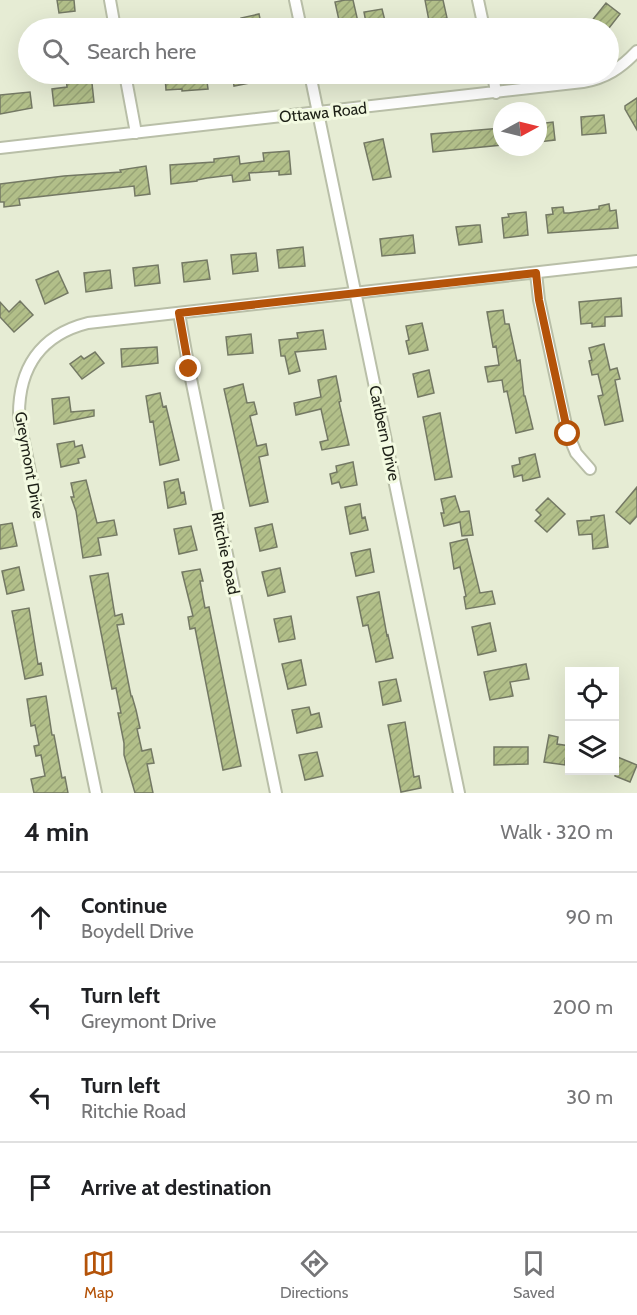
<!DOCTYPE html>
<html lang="en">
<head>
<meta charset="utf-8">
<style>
  body { margin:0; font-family:Cabin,sans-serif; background:#f2f2f2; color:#202124 }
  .controls { position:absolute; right:18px; bottom:18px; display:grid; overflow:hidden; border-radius:0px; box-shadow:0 6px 24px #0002 }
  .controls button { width:54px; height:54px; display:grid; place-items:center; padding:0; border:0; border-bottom:2px solid #e0e0e0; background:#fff; color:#202124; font:30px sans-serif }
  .compass { position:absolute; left:493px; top:102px; width:54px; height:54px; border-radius:50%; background:#fff; box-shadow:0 6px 24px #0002; rotate:83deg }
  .stop { position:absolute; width:18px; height:18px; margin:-14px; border:4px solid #b45309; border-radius:50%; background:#fff }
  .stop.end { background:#b45309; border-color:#fff; box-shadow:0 2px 6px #0008 }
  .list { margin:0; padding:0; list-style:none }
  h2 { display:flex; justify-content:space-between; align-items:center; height:78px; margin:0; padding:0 24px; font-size:26px }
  h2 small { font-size:20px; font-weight:400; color:#757577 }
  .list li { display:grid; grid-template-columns:39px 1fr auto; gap:18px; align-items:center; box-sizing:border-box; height:90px; padding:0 24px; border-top:2px solid #e0e0e0 }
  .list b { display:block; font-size:22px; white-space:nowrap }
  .list p { margin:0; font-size:20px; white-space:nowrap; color:#757577 }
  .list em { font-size:20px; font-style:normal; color:#757577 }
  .icon { flex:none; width:33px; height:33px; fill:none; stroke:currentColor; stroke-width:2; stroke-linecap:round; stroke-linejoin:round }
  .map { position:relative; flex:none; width:637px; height:793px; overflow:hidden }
  .search { position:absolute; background:#fff; box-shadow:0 6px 24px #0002; left:18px; right:18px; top:18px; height:66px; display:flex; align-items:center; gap:15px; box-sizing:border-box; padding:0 21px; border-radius:33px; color:#757577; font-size:22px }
  .sheet { height:438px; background:#fff }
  nav { display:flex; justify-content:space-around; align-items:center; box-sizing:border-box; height:84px; border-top:2px solid #e0e0e0; background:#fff; font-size:16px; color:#757577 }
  nav a { display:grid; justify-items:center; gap:3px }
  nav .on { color:#b45309 }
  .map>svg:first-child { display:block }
  .building { fill:url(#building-hatch); stroke:#747964; stroke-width:1.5 }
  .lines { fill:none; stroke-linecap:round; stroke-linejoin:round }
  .street-casing { stroke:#b9bfa8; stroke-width:14 }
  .street { stroke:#fff; stroke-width:10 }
  .route { stroke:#b45309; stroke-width:8 }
  .labels { text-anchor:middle; stroke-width:6; stroke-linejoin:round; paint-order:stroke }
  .street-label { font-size:16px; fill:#1c1f16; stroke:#f3fae1 }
</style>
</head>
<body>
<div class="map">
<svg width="637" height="793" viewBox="0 0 637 793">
  <defs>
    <pattern id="building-hatch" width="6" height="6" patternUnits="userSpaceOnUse" patternTransform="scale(1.5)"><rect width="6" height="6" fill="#b2bf89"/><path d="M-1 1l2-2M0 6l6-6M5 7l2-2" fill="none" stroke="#98a476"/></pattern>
  </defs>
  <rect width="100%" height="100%" fill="#e6ecd4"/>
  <path class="building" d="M57,0H74L75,11L59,13Z
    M345,0H353L358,22L340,25L335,2Z
    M425,0H443L447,18L429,21Z
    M606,3L620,14L609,28H586Z
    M382,9L386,25L367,28L364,12Z
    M259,14L262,28H243L241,18Z
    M91,74L94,102L54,106L52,89L67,87L66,77Z
    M182,74H206L208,89L182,91V89L166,90L165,76Z
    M232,74H274L275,78L234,86Z
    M30,92L32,108L0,114V95Z
    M637,98V130L625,109V106Z
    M604,115L606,133L582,135L581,117Z
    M553,122L555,140L538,142V124Z
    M502,128V145L433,152L431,134Z
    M383,139L391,177L373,180L364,143Z
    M289,151L291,174L279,175V171L249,173L250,180L233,182L232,175L207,178L197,180V181L171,184L170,165L214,162V159L239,156L240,164L264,161L263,153Z
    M146,166L150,194L135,196L134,186L19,199L20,205L4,207V202H0V184L64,176L121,172L120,170Z
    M609,204L610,211L616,210L618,228L548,233L546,215L553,214L552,208L563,207L564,213H569L599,209V206Z
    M526,212L528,235L504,238L502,218L509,217L508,214Z
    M477,225H480L482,242L459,245L456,227Z
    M413,235L415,253L382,256L380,239Z
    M303,247L305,266L279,268L277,250Z
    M256,253L258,271L233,274L231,255Z
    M207,260L210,279L184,282L182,263Z
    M158,265L160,283L135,286L133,268Z
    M110,270L112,288L86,292L84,273Z
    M58,271L68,293L45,304L36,280Z
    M621,298L622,316L605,317V326L592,327V323L581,324L579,302Z
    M20,301L33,315L14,332L0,317V302L9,312Z
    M503,310L505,324H509L517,361L520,360L524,396H525L533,429L516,433L507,391L504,392L502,380L488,382L485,367L499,365L496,346L493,347L487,312Z
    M422,323L428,350L409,354L406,341L409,340L406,326Z
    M323,330L326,349L295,352L300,371L289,374L285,356H281L279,340L298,338L297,333Z
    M251,334L253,353L228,355L226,337Z
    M604,344L610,370L617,368L620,379L615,380L623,421L605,425L598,396L603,395L598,374L592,375L589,361L592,360L589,348Z
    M157,347L158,363L122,367L121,349Z
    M95,352L104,363L82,379L70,364L81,356L84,359Z
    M429,370L434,393L418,397L413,374Z
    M336,376L341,401L339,402L349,445L322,450L320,442L328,440L321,409L296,415L294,403L321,397L318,380Z
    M243,384L247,403L254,402L257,414L250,416L257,446L266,444L268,455L259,457L268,502L250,506L224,389Z
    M160,393L163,407L166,406L179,460L160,465L153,421L150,422L146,396Z
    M69,397L71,412L94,410V416L54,424L52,399Z
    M440,413L452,477L435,480L423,417Z
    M74,441L75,447L82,445L85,457L78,459L79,463L61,467L57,444Z
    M535,454L540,477L523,481L522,475L514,477L512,466L520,464L519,458Z
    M353,462L357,485L341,488L339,482L332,484L330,474L337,472L336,466Z
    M178,479L181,493L184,492L186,504L168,508L164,482Z
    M86,480L97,523L114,520L117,535L98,538L101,555L83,558L76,511L71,497H74L71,483Z
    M637,487V516L630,524L616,512Z
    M455,496L460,512L469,511L473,535L462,536L460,522L444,526L441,513H444L441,499Z
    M548,498L565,514L547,532L535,521L541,515L536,510Z
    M360,504L362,518L365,517L368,530L350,534L345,507Z
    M604,515L608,547L593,549L592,534L579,535L577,521L591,520V517Z
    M12,523L17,546L0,549V525Z
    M272,524L277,547L260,551L255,528Z
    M191,526L197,550L179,554L174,529Z
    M467,539L480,593L492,591L495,604L466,609L464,597L466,596L460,567L454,569L450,543Z
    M370,549L374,572L356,576L351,553Z
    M19,567L24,590L7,594L2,571Z
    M280,568L285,592L268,596L262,572Z
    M200,569L203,581H200L205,608L209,607L241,766L223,770L195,628L190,629L188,617L193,616L182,572Z
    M108,573L115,616L122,614L124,624L117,625L131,696H132L136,710L140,728L137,729L142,751L151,749L154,763L147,764L153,793H135L124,755V743L118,713H121L116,688L112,689L90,576Z
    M379,592L387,636L388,635L393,658L376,662L368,625L363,626L357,597Z
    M29,608L38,664L41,663L43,675L25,679L12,611Z
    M291,616L295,639L279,642L274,619Z
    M490,623L496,651L478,655L472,627Z
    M301,660L306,685L288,689L282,664Z
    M526,664L529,679L510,682L513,696L490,700L484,672Z
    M396,679L401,701L383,705L379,682Z
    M46,696L52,735H54L62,778L65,777L68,793H34L31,779L45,776L41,755L36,756L34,746L39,745L35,725L31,726L27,699Z
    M309,707L311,715L319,713L322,727L297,733L292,710Z
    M405,722L414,777L419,776L421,788L401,792L388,725Z
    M549,735L558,737L557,744L570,746V762L565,761V765L544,762Z
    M494,747H528V764L494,765Z
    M317,752L323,776L305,780L299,755Z
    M615,756L637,765L630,782L615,776Z"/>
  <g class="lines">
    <defs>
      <path id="street" d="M110,0L115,28
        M295,0L301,28
        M478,0L484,28
        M125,74L136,133
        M310,74L459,793
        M493,74L496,93
        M0,148L583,82C606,78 621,68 637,51
        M536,273L539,300L568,434L576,453L590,469
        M179,313L189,369L276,793
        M96,793L19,418C18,369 40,335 88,323L637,261"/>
    </defs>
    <use href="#street" class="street-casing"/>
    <use href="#street" class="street"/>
  </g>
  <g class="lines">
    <path class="route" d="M189,369L179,313L536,273L539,300L568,434"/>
  </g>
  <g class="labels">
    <g class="street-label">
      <text transform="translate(323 112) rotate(-6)" y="6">Ottawa Road</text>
      <text transform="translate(385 433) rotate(78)" y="6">Carlbern Drive</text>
      <text transform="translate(30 465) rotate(80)" y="6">Greymont Drive</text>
      <text transform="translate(226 553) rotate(78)" y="6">Ritchie Road</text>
    </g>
  </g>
</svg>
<div class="controls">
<button><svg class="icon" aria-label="locate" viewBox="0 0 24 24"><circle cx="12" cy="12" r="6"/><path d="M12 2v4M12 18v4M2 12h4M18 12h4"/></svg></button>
<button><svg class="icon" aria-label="layers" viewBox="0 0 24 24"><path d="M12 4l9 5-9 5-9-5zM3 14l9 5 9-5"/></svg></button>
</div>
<svg class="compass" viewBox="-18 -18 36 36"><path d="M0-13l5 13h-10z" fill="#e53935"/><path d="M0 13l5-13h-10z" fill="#757577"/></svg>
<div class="stop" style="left:568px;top:434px"></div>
<div class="stop end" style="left:189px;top:369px"></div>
<div class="search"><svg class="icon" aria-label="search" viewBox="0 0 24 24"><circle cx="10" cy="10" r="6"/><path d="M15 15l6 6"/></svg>Search here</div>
</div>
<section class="sheet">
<h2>4 min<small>Walk · 320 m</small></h2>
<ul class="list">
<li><svg class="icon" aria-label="ahead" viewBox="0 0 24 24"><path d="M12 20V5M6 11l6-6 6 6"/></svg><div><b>Continue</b><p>Boydell Drive</p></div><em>90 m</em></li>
<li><svg class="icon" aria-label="left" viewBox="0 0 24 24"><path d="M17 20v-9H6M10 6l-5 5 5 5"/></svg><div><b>Turn left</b><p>Greymont Drive</p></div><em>200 m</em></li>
<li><svg class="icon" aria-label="left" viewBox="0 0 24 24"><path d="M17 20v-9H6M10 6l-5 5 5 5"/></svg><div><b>Turn left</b><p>Ritchie Road</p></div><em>30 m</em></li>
<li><svg class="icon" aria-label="arrive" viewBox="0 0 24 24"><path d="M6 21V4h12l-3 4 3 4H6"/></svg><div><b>Arrive at destination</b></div></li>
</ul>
</section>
<nav>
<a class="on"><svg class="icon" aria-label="map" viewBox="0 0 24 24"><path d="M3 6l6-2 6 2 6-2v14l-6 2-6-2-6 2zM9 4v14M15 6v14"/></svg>Map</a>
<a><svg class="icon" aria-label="directions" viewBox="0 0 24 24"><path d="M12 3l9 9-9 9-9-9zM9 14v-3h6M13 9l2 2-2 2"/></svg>Directions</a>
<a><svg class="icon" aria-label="saved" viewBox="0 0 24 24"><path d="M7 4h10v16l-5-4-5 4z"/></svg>Saved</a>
</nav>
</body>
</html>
